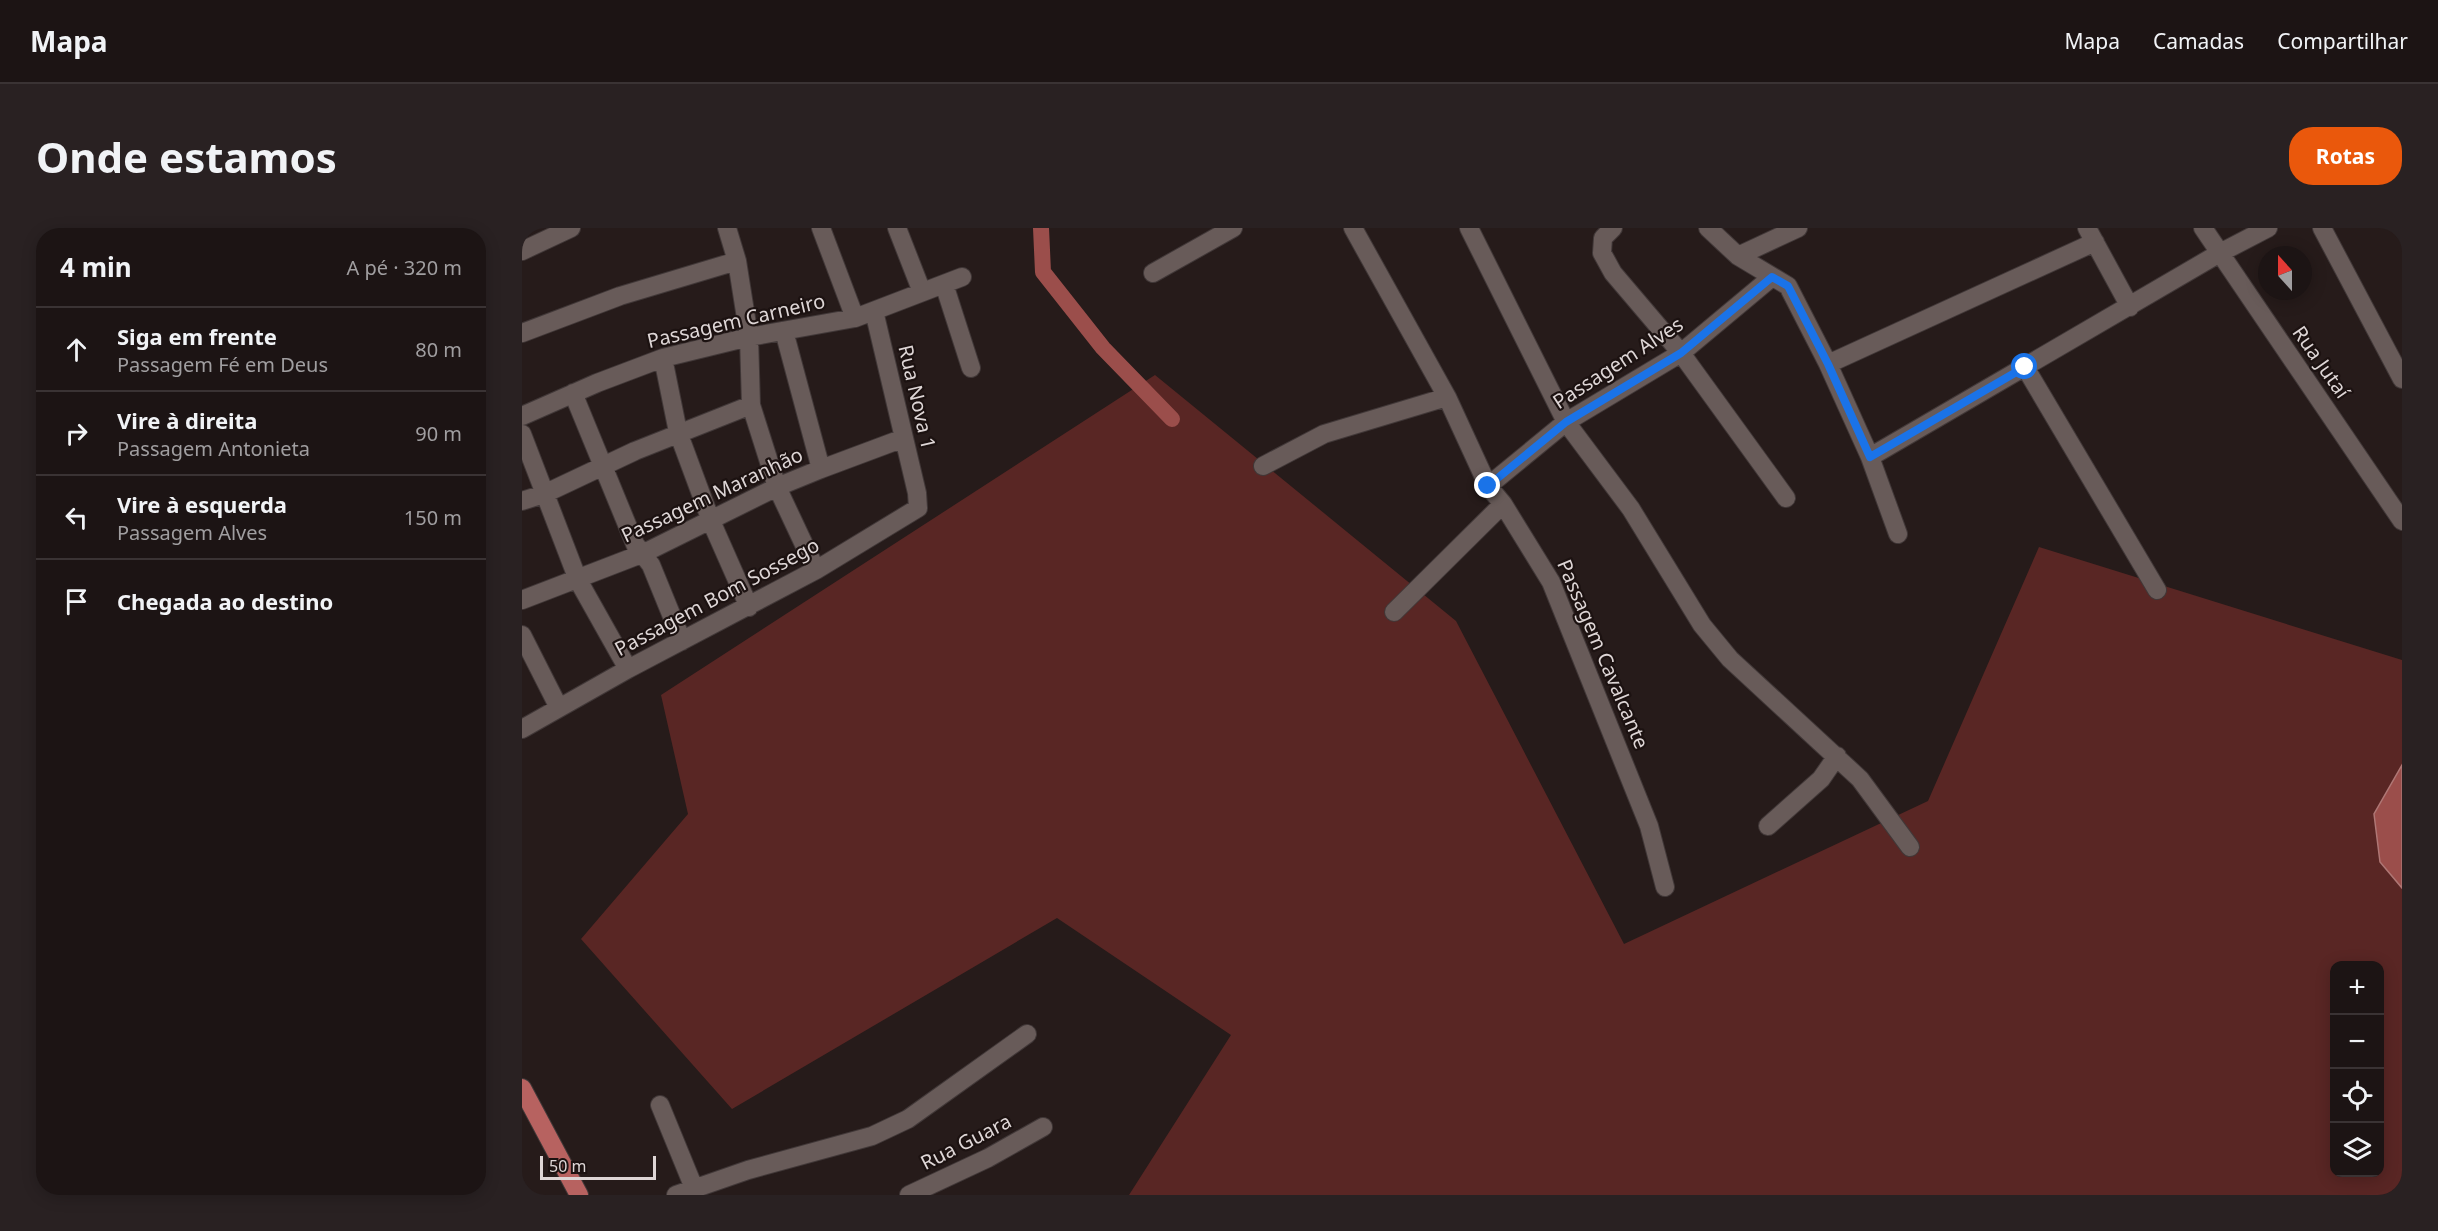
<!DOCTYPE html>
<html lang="pt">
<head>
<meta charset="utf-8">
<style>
  body { margin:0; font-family:"Noto Sans",sans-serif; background:#292122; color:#f1f3f6 }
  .controls { position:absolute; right:18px; bottom:18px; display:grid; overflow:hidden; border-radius:12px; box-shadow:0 3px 15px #0003 }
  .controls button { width:54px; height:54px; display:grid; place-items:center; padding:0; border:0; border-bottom:2px solid #3a3334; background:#1c1414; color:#f1f3f6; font:30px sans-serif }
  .compass { position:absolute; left:1736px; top:18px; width:54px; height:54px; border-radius:50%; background:#1c1414; box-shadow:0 3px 15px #0003; rotate:339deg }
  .scale { position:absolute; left:18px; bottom:15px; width:116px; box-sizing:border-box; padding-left:6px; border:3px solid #ded6d6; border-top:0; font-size:16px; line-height:21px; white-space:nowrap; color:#ded6d6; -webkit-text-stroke:4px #1c1211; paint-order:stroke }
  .stop { position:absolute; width:18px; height:18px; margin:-14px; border:4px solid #1a73e8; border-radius:50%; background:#fff }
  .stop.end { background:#1a73e8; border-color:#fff; box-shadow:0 2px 6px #0008 }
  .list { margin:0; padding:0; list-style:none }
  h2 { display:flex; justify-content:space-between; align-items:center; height:78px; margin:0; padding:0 24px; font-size:26px }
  h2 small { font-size:20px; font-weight:400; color:#a09ea0 }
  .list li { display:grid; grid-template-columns:39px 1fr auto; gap:18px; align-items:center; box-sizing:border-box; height:84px; padding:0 24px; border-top:2px solid #3a3334 }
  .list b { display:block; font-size:22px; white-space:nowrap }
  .list p { margin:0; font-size:20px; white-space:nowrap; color:#a09ea0 }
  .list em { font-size:20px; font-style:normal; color:#a09ea0 }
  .icon { flex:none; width:33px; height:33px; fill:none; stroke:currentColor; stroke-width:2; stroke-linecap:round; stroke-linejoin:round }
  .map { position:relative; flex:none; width:1880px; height:967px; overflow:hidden; border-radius:24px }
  header { display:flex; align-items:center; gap:36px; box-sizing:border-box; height:84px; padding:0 30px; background:#1c1414; border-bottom:2px solid #3a3334 }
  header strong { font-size:28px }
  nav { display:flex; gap:33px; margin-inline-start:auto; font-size:21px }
  .intro { display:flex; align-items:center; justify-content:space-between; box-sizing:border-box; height:144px; padding:0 36px }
  h1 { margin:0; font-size:42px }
  .button { padding:15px 27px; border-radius:24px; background:#ea580c; color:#fff; font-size:21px; font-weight:700 }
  main { display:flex; gap:36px; padding:0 36px }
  aside { flex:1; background:#1c1414; border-radius:24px; box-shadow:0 3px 15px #0003 }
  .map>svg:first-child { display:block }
  .green { fill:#592624; fill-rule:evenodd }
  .water { fill:#9b4e4b; stroke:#af7775; stroke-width:1.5 }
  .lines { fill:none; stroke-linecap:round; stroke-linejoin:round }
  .canal { stroke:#9b4e4b; stroke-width:16 }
  .minor-casing { stroke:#413838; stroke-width:20 }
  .major-casing { stroke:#413838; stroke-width:20 }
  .minor { stroke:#685b59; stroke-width:18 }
  .major { stroke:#b76260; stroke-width:18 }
  .route { stroke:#1a73e8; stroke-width:8 }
  .labels { text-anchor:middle; stroke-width:4.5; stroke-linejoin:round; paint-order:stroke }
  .street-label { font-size:20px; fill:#ded6d6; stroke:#1c1211 }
</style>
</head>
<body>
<header>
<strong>Mapa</strong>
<nav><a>Mapa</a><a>Camadas</a><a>Compartilhar</a></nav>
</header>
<div class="intro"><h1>Onde estamos</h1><a class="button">Rotas</a></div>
<main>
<aside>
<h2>4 min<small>A pé · 320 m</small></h2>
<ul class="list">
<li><svg class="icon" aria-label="ahead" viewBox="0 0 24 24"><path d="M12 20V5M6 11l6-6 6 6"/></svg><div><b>Siga em frente</b><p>Passagem Fé em Deus</p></div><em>80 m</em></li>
<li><svg class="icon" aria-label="right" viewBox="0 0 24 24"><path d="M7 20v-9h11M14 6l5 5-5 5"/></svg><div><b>Vire à direita</b><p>Passagem Antonieta</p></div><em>90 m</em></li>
<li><svg class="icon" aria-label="left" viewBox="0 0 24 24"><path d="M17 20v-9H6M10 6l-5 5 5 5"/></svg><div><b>Vire à esquerda</b><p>Passagem Alves</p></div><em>150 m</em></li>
<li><svg class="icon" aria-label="arrive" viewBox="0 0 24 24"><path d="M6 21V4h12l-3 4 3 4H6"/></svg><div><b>Chegada ao destino</b></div></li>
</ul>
</aside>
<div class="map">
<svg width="1880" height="967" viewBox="0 0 1880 967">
  <rect width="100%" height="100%" fill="#261b1a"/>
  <path class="green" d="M633,147L934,393L1102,716L1406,573L1517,319L1880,432V967H607L709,807L535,690L210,881L59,711L166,586L139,467ZM1812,738H1858V944H1812Z"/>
  <path class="water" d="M1880,537V660L1858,634L1852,586Z"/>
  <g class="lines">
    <path class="canal" d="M519,0L521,44L581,120L650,191"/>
    <defs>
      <path id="minor" d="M205,0L215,33L227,109L229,177L255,259L294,342
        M299,0L333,90
        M375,0L400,64
        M831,0L925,169L966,258L981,276L1029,354L1127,598L1143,659
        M947,0L1044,194L1109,281L1180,397L1208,431L1338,551L1388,619
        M1091,0L1081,10L1080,25L1091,45L1159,125L1264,270
        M1186,0L1216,28L1266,58L1306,136L1348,229L1376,306
        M1565,0L1608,79
        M1681,0L1880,293
        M1800,0L1880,151
        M0,23L49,0
        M1216,28L1276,0
        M631,45L711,0
        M422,56L449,140
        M0,105L98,68L215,33
        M141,130L156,204L189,293L227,379
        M1306,136L1573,14
        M1503,139L1635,362
        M51,165L113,316L129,337L160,413
        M0,188L75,155L141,130L227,109L333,90L440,49
        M0,206L56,352L106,441
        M1348,229L1696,26L1746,0
        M741,238L802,206L925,169
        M299,241L382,210
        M966,258L1044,194L1159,125L1250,49
        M0,273L22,266L113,223L229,177
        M0,372L122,325L255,259L299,241L262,103
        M872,384L981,276
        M0,407L37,480
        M0,501L106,441L294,342L396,280L395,265L352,83
        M1246,598L1299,551L1315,528
        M138,877L172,960
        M154,967L226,942L350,908L386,891L505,806
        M387,967L466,930L521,899"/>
      <path id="major" d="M0,860L57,967"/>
    </defs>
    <use href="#minor" class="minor-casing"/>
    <use href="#major" class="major-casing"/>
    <use href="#minor" class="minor"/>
    <use href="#major" class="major"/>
  </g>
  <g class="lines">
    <path class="route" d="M966,258L1044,194L1159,125L1250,49L1266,58L1306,136L1348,229L1503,139"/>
  </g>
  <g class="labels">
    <g class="street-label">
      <text transform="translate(214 93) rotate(-13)" y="7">Passagem Carneiro</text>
      <text transform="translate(1799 134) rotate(55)" y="7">Rua Jutaí</text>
      <text transform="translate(1096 135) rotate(-33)" y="7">Passagem Alves</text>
      <text transform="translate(395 169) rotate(77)" y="7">Rua Nova 1</text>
      <text transform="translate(190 267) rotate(-25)" y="7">Passagem Maranhão</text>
      <text transform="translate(195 369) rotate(-28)" y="7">Passagem Bom Sossego</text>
      <text transform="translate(1081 426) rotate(67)" y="7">Passagem Cavalcante</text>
      <text transform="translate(444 914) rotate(-27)" y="7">Rua Guara</text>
    </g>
  </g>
</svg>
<div class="controls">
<button>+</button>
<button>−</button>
<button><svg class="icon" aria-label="locate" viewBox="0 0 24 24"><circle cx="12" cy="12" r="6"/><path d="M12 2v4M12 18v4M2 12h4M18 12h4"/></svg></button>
<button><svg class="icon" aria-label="layers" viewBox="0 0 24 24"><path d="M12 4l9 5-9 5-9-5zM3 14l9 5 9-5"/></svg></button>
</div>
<svg class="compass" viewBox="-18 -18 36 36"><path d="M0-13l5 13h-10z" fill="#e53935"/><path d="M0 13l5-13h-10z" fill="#a09ea0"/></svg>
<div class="scale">50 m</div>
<div class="stop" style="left:1503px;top:139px"></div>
<div class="stop end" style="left:966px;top:258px"></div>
</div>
</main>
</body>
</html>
